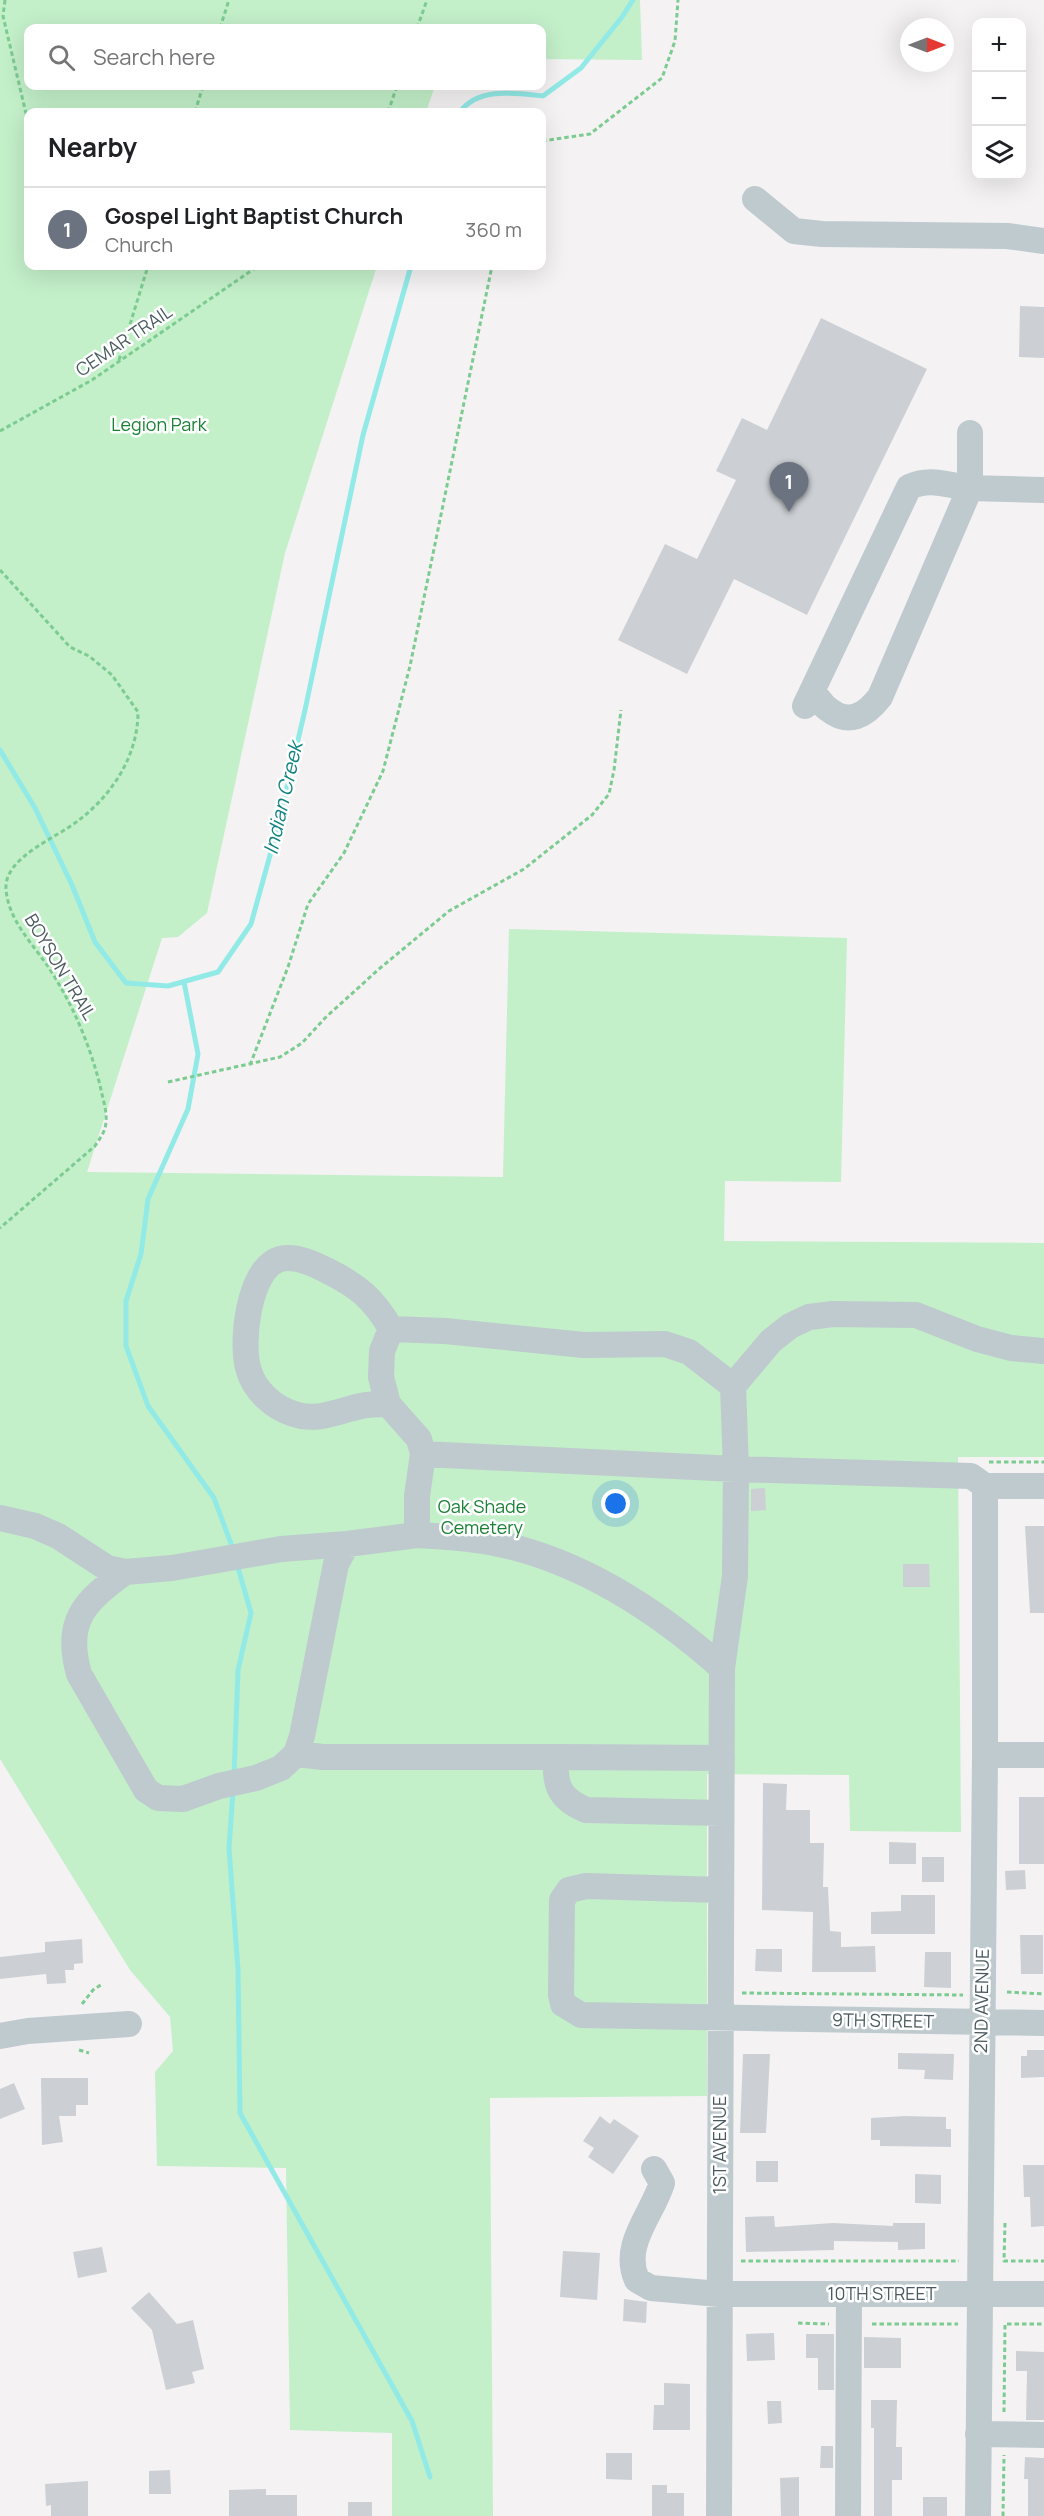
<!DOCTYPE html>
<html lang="en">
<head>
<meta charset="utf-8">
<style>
  body { margin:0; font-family:Manrope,sans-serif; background:#f2f2f2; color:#202124 }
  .controls { position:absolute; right:18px; top:18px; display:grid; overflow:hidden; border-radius:12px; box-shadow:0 6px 24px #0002 }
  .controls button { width:54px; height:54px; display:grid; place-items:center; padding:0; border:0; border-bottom:2px solid #e0e0e0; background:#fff; color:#202124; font:30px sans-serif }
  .compass { position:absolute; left:900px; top:18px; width:54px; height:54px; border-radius:50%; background:#fff; box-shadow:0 6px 24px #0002; rotate:90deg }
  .you { position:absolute; left:616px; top:1504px; width:21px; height:21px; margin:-15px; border:4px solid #fff; border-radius:50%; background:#1a73e8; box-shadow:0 0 0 9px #1a73e833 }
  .badge { display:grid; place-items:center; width:39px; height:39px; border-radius:50%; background:#205c79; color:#fff; font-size:20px; font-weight:700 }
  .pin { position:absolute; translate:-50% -50px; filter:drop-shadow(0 2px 3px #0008) }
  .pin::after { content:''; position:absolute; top:32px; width:21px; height:18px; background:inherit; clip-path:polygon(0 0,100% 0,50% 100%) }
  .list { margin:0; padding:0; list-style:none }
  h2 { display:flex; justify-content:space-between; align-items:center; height:78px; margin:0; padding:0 24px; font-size:26px }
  h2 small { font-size:20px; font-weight:400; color:#757577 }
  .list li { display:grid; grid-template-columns:39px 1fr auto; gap:18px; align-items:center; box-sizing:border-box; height:84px; padding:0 24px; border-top:2px solid #e0e0e0 }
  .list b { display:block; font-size:22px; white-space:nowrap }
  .list p { margin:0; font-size:20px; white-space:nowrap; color:#757577 }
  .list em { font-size:20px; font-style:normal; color:#757577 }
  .icon { flex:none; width:33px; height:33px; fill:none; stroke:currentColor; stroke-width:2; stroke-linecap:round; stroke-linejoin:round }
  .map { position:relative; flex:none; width:1044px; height:2516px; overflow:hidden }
  .search { position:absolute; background:#fff; box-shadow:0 6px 24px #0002; left:24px; top:24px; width:522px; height:66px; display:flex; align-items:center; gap:15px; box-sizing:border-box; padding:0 21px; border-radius:12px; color:#757577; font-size:22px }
  .panel { position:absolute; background:#fff; box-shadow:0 6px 24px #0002; left:24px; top:108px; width:522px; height:162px; border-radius:12px }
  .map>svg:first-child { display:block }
  .green { fill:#c3efc9 }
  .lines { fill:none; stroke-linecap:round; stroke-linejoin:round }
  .stream { stroke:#92eae7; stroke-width:5 }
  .building { fill:#ccd0d4 }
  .path { stroke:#7ccc91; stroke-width:3; stroke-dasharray:4.5 3; stroke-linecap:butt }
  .minor { stroke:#becace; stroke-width:26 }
  .labels { text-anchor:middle; stroke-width:5; stroke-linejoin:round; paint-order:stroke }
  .street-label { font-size:18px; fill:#4a5a5f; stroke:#fff }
  .park-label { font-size:18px; fill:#1b8135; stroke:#fff }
  .water-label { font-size:20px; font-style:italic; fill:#118481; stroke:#fff }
</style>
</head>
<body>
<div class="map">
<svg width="1044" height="2516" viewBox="0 0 1044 2516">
  <rect width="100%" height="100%" fill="#f4f2f3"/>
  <path class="green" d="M0,0H640L642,60L542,59V28H28V86H435L426,112H28V266H377L285,553L207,913L178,937L162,938L87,1172L503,1177L509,929L847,938L841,1182L725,1181L724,1241L1044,1243V1457H958L961,1832L850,1831L849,1775L707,1774V2096L490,2098L493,2516H392V2433L290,2430L286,2168L157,2166L155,2072L173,2051L170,2017L130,1970L0,1759Z"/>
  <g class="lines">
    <path class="stream" d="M460,112C478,87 515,93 543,96L581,68L622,17L633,0
      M0,750L35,808L72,885L95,942L126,983L168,986L218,972L251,924L277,830L305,710L363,435L411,266
      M184,982L198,1054L188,1109L148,1199L141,1254L126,1301V1346L148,1406L214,1498L233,1549
      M234,1776L238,1670L251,1613L237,1564
      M233,1791L229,1848L238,1970L240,2113L412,2421L430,2477"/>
  </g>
  <path class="building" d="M1020,306L1044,307V358L1019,357Z
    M821,318L927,369L807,615L734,579L687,674L618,640L665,544L697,559L736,480L716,471L742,418L767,430Z
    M765,1488L766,1510L751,1511V1489Z
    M1025,1526H1044V1613H1030Z
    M903,1564H929L930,1587H903Z
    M763,1783L787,1784L786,1810H810V1843H824L823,1887H828L830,1931L841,1932V1947L875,1946L876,1972H812L813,1912L762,1910Z
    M1019,1797H1044V1864H1019Z
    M889,1842L916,1843V1864H889Z
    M922,1857H944V1882H922Z
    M1025,1870L1026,1889L1006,1890L1005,1871Z
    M901,1895H935V1934H871V1912L901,1911Z
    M1020,1935H1043V1974H1021Z
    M82,1939L83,1963L74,1964V1970H65L66,1983L47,1984L46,1974L0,1979V1957L45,1952V1942Z
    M756,1949H782V1972L755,1971Z
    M925,1952H951V1988L924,1987Z
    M1027,2050H1044V2077L1021,2078V2056H1027Z
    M898,2053L954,2054L953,2080L924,2079L925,2070L898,2069Z
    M743,2054H770L766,2133H740Z
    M41,2078H88V2105H76V2116H59L63,2142L42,2145Z
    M14,2083L25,2109L0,2119V2089Z
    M600,2116L610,2124L614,2119L639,2136L613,2174L588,2157L594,2148L583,2141Z
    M905,2116L946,2117V2129H951V2147L880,2146V2140H871V2118Z
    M756,2161H778V2182H756Z
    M1023,2165H1044V2226L1031,2227L1030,2197H1024Z
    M915,2174L941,2175V2204L915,2203Z
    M774,2216L775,2227L833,2223L893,2226V2223H925V2249L898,2250V2242L834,2241V2250L746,2252L745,2217Z
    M102,2247L107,2272L78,2278L73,2252Z
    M563,2251L600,2253L597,2300L560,2297Z
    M149,2292L177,2324L193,2320L204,2369L192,2372L195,2383L166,2390L152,2330L131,2308Z
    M624,2299L647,2302L646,2323L623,2321Z
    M774,2333L775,2360L747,2361L746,2334Z
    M806,2334H834V2390H818V2358H806Z
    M864,2337L901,2338V2368H864Z
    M1016,2351L1044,2352V2420H1026L1027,2371H1016Z
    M664,2383L690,2384V2430H653L654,2405H664Z
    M871,2400H897L896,2447H902V2480H892V2516H874V2428H871Z
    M767,2401H781L782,2423L768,2424Z
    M821,2446H833V2468H820Z
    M606,2453H632V2480L606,2479Z
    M1025,2457L1044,2458V2516H1028V2479H1024Z
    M170,2470L171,2494H149V2471Z
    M799,2477V2516H781L780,2478Z
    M88,2481V2516H51V2505L46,2506L45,2484Z
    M652,2485H667V2493H684V2516H652Z
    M266,2489V2495H297V2516H229V2490Z
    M923,2497H947V2516H923Z
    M348,2502H372V2516H348Z"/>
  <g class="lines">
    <path class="path" d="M5,0L3,16L28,122
      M220,28L229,0
      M417,28L427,0
      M195,112L203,86
      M388,112L397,86
      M542,141L590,134L662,78L675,41L678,0
      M119,360L148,266
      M0,431L92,380L258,266
      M0,570L70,647L89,656L112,675L138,712C138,755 113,794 79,820C57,838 4,857 6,889C8,920 33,944 49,968C73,1005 89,1043 100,1085C102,1097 107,1109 106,1121C106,1131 100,1138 95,1146L0,1228
      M250,1065L288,967L308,904L344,853L383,771L410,666L492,266
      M168,1082L280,1057L302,1043L325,1018L379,969L449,911L524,869L592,815L609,794L614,770L621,710
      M989,1462H1044
      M1007,1992L1044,1994
      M742,1993L963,1995
      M82,2004L93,1990L102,1984
      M79,2050L89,2053
      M1005,2223L1004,2261H1044
      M741,2261H959
      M798,2323L829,2324
      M872,2324H958
      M1004,2412L1005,2324H1044
      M1003,2516L1004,2455"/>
    <path class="minor" d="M755,199L794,231L822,234L1007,236L1044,241
      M812,692C818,697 822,705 828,709C849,726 866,715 880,697L970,488V433
      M805,706L909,487C932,476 950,487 973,488C997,489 1021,489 1044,490
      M391,1329L382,1351L381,1377L388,1404L419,1439L423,1454L417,1496V1535C446,1537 475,1538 504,1545C587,1564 659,1612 722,1668
      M388,1404C379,1404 370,1404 361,1406C338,1411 317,1422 294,1414C274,1408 255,1391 249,1371C240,1346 248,1268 280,1259C296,1255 314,1264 328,1271C358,1286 374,1299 391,1329L445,1331L584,1345L665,1344L689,1352L733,1386
      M423,1454L736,1469L971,1476L985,1486
      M985,1486H1044
      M0,1518L35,1526L58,1536L107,1568L125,1572L172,1568L281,1549L347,1544L336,1564L302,1736L296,1754L281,1768L256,1778L219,1786L183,1799L158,1798L146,1790L79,1674C64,1621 84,1602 125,1572
      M347,1544L417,1535
      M296,1754L323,1757H556C554,1786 560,1799 586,1810L721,1813
      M985,1755H1044
      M556,1757L722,1758
      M721,1890L586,1886L569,1890L562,1900L561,1995L563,2004L581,2015L1044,2023
      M0,2036L28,2031L129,2024
      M654,2169L662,2183C652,2215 621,2245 637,2280L651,2288L719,2294H1044
      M978,2434L1044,2435
      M719,2516L722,1668L735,1576L736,1469L733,1386L771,1341L790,1326L809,1317L833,1314L916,1315L977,1339L1011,1348L1044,1351
      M848,2516L849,2294
      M978,2516L985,1755V1486"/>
  </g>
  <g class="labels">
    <g class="street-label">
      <text transform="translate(124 341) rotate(-34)" y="6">CEMAR TRAIL</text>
      <text transform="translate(60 967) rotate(59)" y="6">BOYSON TRAIL</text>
      <text transform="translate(982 2001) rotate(-89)" y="6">2ND AVENUE</text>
      <text transform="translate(883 2021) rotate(1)" y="6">9TH STREET</text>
      <text transform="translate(720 2145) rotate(-90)" y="6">1ST AVENUE</text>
      <text x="882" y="2300">10TH STREET</text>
    </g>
    <g class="park-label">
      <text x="159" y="431">Legion Park</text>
      <text x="482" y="1513">Oak Shade<tspan x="482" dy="21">Cemetery</tspan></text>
    </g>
    <g class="water-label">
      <text transform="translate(283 798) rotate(-77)" y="7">Indian Creek</text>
    </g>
  </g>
</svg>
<div class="controls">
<button>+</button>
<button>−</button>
<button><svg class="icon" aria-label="layers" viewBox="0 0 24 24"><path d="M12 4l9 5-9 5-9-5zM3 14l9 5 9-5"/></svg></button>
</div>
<svg class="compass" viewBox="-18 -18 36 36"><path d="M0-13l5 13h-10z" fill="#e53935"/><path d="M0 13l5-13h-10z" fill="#757577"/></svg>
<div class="you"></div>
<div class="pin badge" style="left:789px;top:512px;background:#6b7280">1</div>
<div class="search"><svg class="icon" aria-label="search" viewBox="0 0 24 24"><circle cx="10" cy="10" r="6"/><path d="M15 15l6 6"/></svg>Search here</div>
<section class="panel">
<h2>Nearby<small></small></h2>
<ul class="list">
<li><span class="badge" style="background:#6b7280">1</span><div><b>Gospel Light Baptist Church</b><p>Church</p></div><em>360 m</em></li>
</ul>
</section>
</div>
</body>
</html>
